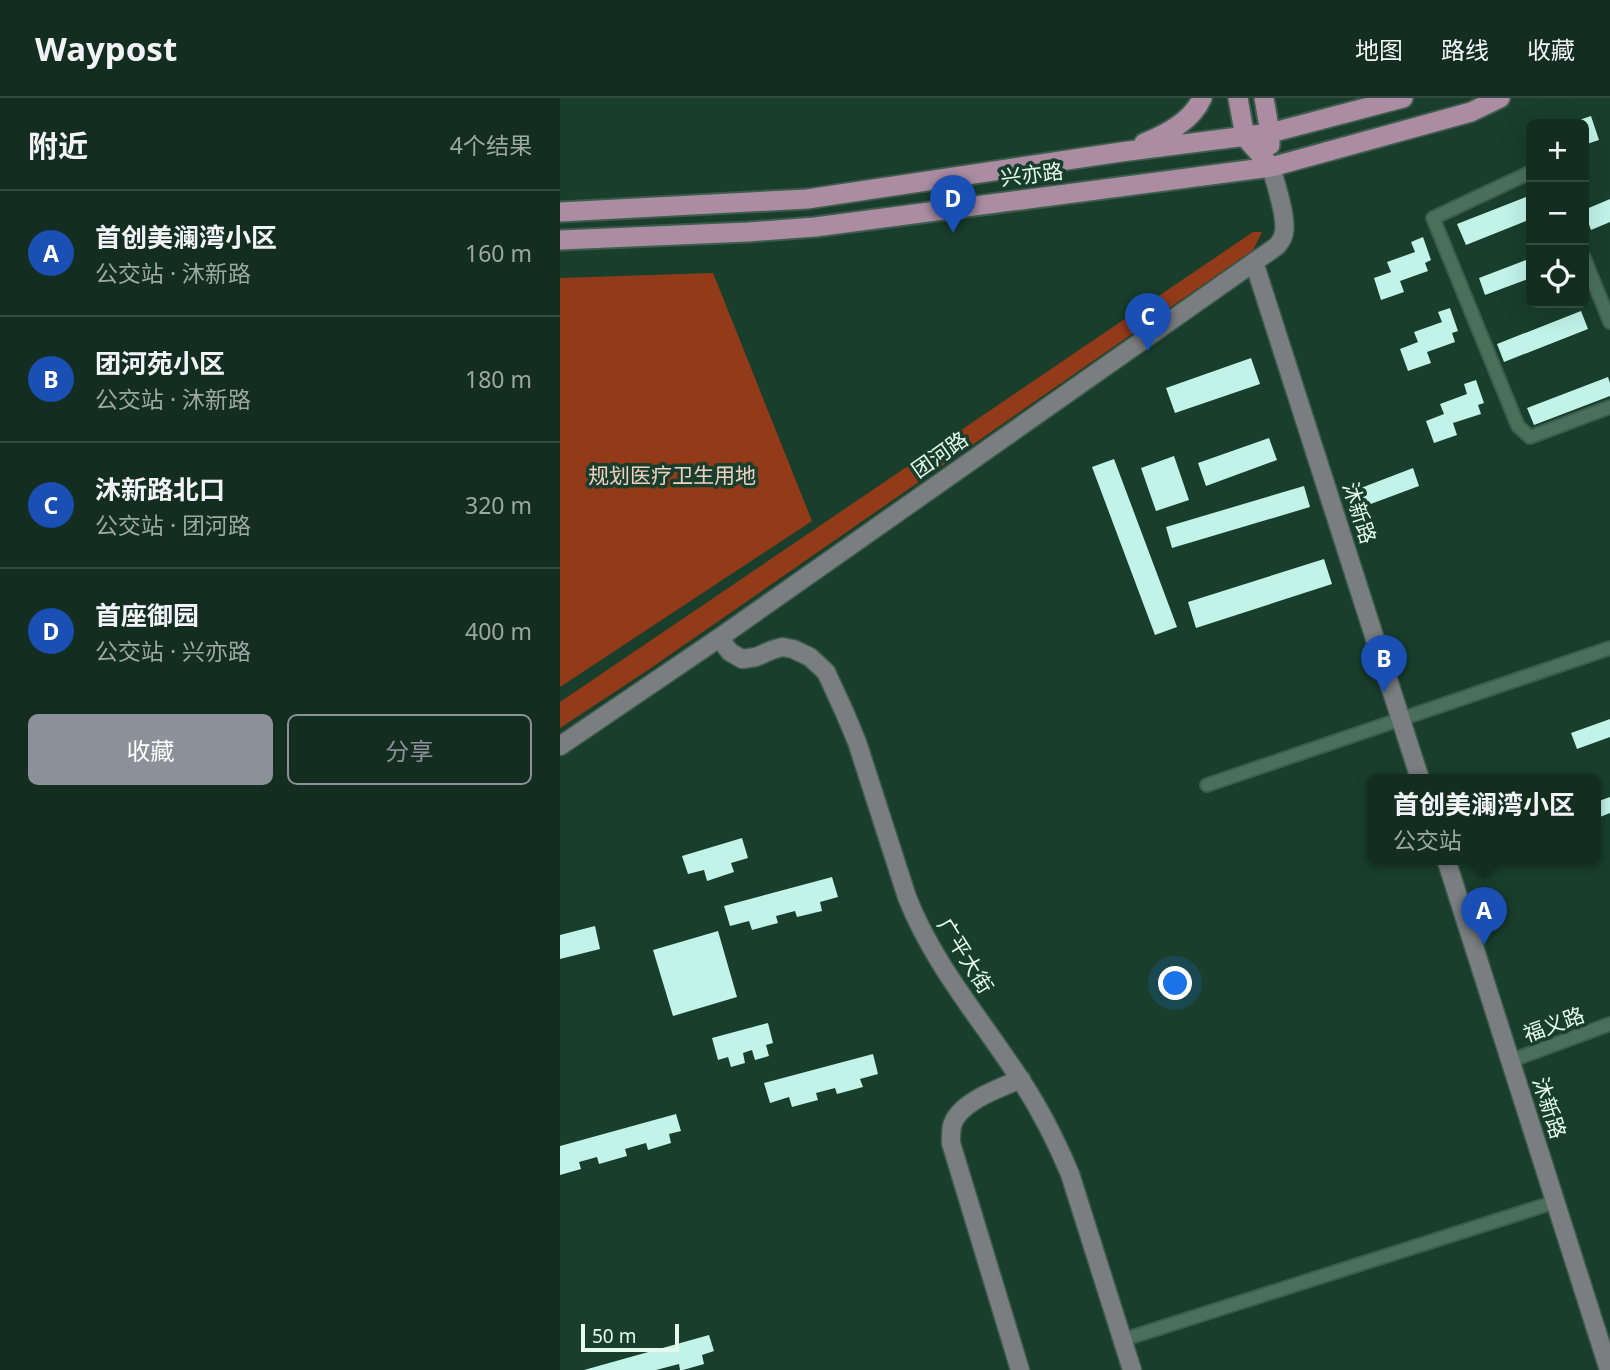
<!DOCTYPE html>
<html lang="zh">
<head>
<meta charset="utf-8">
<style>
  body { margin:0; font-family:"Noto Sans","Noto Sans SC",sans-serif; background:#1c362a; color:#f1f3f6 }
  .controls { position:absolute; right:21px; top:21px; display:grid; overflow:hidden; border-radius:10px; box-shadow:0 7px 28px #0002 }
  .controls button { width:63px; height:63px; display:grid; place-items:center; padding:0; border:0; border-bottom:2px solid #324a3f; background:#132e21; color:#f1f3f6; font:35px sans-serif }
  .scale { position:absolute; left:21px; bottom:18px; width:98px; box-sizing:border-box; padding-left:7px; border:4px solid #e5faed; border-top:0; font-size:19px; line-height:24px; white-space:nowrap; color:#e5faed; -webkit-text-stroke:5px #193e2c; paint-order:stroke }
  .you { position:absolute; left:616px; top:886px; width:24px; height:24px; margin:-18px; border:5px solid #fff; border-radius:50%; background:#1a73e8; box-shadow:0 0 0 10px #1a73e833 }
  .badge { display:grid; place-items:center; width:46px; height:46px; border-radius:50%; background:#8c9099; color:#fff; font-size:23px; font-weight:700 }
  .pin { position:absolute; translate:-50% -58px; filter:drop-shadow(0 2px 4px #0008) }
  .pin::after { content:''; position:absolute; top:37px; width:24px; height:21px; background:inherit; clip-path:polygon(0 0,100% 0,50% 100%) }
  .popup { position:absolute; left:807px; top:676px; width:234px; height:91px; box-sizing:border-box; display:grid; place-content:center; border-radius:10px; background:#132e21; filter:drop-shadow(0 2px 5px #0005); font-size:23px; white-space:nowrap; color:#9da8a5 }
  .popup b { font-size:26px; color:#f1f3f6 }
  .popup::after { content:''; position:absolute; left:50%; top:100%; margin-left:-14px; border:14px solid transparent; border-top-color:#132e21 }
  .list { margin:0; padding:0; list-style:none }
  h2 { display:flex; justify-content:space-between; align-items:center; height:91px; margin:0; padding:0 28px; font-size:30px }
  h2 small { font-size:23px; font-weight:400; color:#9da8a5 }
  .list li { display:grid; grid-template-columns:46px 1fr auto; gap:21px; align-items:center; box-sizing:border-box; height:126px; padding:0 28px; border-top:2px solid #324a3f }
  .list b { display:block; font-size:26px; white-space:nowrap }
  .list p { margin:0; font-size:23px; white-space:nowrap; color:#9da8a5 }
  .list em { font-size:23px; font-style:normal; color:#9da8a5 }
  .actions { display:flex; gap:14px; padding:21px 28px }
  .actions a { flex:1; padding:16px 0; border:2px solid #8c9099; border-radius:10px; text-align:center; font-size:24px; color:#8c9099 }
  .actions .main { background:#8c9099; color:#fff }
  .icon { flex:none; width:38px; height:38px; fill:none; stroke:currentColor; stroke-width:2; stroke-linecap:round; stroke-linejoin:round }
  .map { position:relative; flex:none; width:1050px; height:1272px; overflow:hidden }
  header { display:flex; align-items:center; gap:42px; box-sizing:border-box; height:98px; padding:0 35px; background:#132e21; border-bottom:2px solid #324a3f }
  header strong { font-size:33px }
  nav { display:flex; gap:38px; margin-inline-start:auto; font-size:24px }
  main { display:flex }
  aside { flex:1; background:#132e21 }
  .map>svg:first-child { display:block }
  .green { fill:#933b19 }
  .building { fill:#c1f3e8 }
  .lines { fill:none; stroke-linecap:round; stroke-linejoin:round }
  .street-casing { stroke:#3c5c4c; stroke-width:16 }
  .secondary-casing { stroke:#3c5c4c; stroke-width:21 }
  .primary-casing { stroke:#3c5c4c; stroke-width:23 }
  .street { stroke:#4a705c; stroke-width:12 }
  .secondary { stroke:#7b7e80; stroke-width:18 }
  .primary { stroke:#ac8ca3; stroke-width:19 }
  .labels { text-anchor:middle; stroke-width:7; stroke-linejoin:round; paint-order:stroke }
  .street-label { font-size:21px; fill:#e5faed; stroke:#193e2c }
  .park-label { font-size:21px; fill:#f0d0c4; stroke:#193e2c }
</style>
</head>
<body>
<header>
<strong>Waypost</strong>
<nav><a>地图</a><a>路线</a><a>收藏</a></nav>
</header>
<main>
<aside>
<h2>附近<small>4个结果</small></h2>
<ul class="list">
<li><span class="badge" style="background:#1a4fb4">A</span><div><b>首创美澜湾小区</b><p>公交站 · 沐新路</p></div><em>160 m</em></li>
<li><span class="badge" style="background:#1a4fb4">B</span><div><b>团河苑小区</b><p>公交站 · 沐新路</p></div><em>180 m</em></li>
<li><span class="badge" style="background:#1a4fb4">C</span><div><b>沐新路北口</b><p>公交站 · 团河路</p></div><em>320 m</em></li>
<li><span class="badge" style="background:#1a4fb4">D</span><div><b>首座御园</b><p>公交站 · 兴亦路</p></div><em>400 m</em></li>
</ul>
<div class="actions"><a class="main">收藏</a><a>分享</a></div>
</aside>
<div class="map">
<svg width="1050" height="1272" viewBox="0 0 1050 1272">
  <rect width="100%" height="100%" fill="#193e2c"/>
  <path class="green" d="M693,134H702L693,152L88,572L0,630V604Z
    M153,175L252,423L0,589V180Z"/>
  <path class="building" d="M1031,18L1039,42L1024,47V26H1007Z
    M971,97V121L906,147L897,126Z
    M1050,101V124L1031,132L1024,112Z
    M863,139L871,162L865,165L868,173L840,183L844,194L821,202L814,180L831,174L827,164L855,154L851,144Z
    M971,160V180L925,197L919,180Z
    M890,210L898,233L892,235L895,244L867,254L871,265L848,273L840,251L858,244L854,234L882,224L878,214Z
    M1021,213L1028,231L944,264L937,246Z
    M691,260L700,286L615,315L606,290Z
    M1048,279L1050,285V298L974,327L967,310Z
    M916,282L924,305L918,307L921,316L893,325L897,337L874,345L866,323L884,316L880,306L907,296L904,286Z
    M709,340L717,362L646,388L638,365Z
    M614,358L629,402L596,413L581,370Z
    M554,361L617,529L595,537L532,369Z
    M853,370L859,388L800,410L793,393Z
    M744,388L750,409L612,450L606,429Z
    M764,461L772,486L636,530L628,504Z
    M1050,621V639L1017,651L1011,635Z
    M1050,699V715L1040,719L1036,704Z
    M182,740L188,760L171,765L174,774L147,783L144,772L128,776L122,758Z
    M272,779L278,799L260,804L262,813L237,819L235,813L216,818L218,825L192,832L189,823L170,828L164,808Z
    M35,828L40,851L0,861V837Z
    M158,833L177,899L113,918L93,852Z
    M208,925L213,945L206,947L209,958L195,962L192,952L183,955L185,965L171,969L168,959L158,962L152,940Z
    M313,956L318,976L300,981L303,989L277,996L275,990L256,995L258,1002L232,1009L229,999L210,1005L204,985Z
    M116,1016L121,1033L109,1036L111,1045L88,1052L86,1045L65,1051L67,1058L39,1066L37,1059L19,1064L21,1071L0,1077V1048Z
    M149,1237L154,1253L142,1257L144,1266L123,1272H120L119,1266L96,1272H24Z"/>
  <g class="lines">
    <defs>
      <path id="street" d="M971,74L873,120L958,328L970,339L1050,309
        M1024,160L1050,224
        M647,687L1050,550
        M950,963L1050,926
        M562,1242L995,1104"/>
      <path id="secondary" d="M694,164L860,681
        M159,540L170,554L182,561L196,559L212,552L222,549L233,551L250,559L266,574L284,613L297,644L347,799C373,866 421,921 460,981C480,1011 496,1043 510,1076L572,1272
        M0,648L159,540L717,148C719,145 722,142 723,138C729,124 715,84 711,69
        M886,761L1049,1272
        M460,1272L391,1045C391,1039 391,1033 392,1028C398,1004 440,990 461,981"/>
      <path id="primary" d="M678,0L685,39L711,69
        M704,0L710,35V47
        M584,45C607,36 632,23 642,0
        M0,114L247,101L561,54L710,35L843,0
        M0,142L188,134L255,129L711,69L911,14L940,0"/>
    </defs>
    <use href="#street" class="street-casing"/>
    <use href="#secondary" class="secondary-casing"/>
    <use href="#primary" class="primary-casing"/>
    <use href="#street" class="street"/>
    <use href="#secondary" class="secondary"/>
    <use href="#primary" class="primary"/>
  </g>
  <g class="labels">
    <g class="street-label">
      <text transform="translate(472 77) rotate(-7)" y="7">兴亦路</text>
      <text transform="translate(380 357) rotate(-35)" y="7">团河路</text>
      <text transform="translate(799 415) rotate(72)" y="7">沐新路</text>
      <text transform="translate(405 858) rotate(58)" y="7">广平大街</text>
      <text transform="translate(994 927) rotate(-20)" y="7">福义路</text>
      <text transform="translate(989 1010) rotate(72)" y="7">沐新路</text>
    </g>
    <g class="park-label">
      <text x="112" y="385">规划医疗卫生用地</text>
    </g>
  </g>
</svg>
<div class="controls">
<button>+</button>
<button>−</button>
<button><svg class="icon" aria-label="locate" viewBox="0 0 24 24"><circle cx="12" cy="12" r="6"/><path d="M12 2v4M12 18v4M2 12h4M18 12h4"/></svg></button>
</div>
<div class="scale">50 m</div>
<div class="you"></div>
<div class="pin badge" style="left:924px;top:847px;background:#1a4fb4">A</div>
<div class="popup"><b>首创美澜湾小区</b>公交站</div>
<div class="pin badge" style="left:824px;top:595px;background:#1a4fb4">B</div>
<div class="pin badge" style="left:588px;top:253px;background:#1a4fb4">C</div>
<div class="pin badge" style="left:393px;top:135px;background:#1a4fb4">D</div>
</div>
</main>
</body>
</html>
